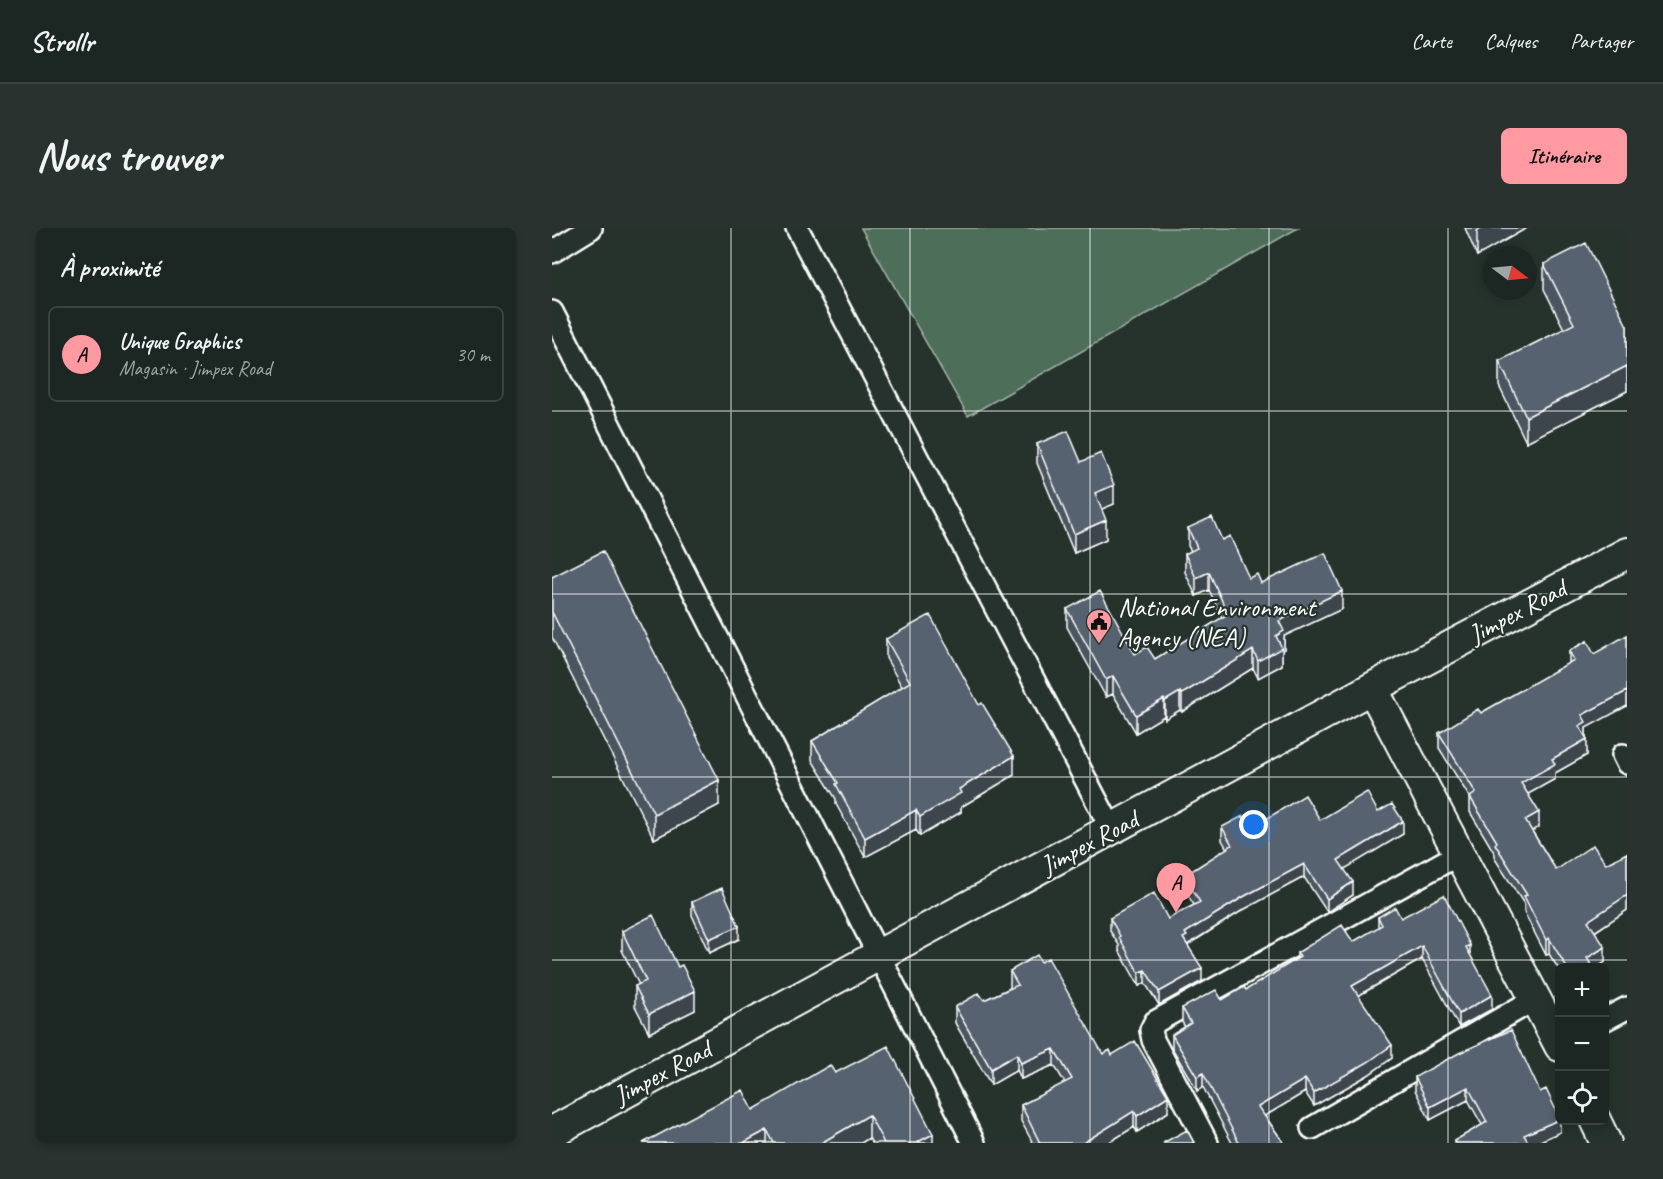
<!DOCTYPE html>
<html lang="fr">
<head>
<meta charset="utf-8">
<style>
  body { margin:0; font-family:Caveat,sans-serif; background:#29322f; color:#f1f3f6 }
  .controls { position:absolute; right:18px; bottom:18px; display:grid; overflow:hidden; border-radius:9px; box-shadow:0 3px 9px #0003 }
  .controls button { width:54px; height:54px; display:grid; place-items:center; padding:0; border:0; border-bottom:2px solid #3a4340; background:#1c2622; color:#f1f3f6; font:30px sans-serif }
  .compass { position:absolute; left:931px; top:18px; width:54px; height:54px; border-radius:50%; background:#1c2622; box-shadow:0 3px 9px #0003; rotate:106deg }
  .you { position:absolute; left:702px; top:597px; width:21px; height:21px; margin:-15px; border:4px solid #fff; border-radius:50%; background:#1a73e8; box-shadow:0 0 0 9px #1a73e833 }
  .badge { display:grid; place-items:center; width:39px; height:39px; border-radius:50%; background:#ff9aa2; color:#111; font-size:20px; font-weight:700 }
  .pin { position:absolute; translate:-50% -50px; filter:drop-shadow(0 2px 3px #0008) }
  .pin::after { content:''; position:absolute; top:32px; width:21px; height:18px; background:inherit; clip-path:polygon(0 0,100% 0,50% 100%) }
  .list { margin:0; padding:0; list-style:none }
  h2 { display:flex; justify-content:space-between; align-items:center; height:78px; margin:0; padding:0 24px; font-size:26px }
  h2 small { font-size:20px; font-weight:400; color:#a0a5a5 }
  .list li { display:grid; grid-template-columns:39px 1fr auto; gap:18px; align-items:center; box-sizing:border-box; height:96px; margin:0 12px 12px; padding:0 12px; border:2px solid #3a4340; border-radius:9px }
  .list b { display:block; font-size:22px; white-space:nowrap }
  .list p { margin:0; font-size:20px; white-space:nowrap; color:#a0a5a5 }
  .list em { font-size:20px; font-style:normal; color:#a0a5a5 }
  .icon { flex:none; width:33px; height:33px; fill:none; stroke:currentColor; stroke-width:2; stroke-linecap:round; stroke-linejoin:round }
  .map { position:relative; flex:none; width:1075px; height:915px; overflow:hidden; border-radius:9px }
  header { display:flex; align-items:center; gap:36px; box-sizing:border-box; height:84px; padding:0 30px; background:#1c2622; border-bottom:2px solid #3a4340 }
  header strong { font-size:28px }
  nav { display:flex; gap:33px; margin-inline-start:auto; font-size:21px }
  .intro { display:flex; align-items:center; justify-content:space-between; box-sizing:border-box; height:144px; padding:0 36px }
  h1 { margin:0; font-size:42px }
  .button { padding:15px 27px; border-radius:9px; background:#ff9aa2; color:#111; font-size:21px; font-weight:700 }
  main { display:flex; gap:36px; padding:0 36px }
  aside { flex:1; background:#1c2622; border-radius:9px; box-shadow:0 3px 9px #0003 }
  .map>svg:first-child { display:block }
  .green { fill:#4e6e59; stroke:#a6b6ac; stroke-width:1.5 }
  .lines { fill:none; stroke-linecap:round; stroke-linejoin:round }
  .street-casing { stroke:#fff; stroke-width:26 }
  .secondary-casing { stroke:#fff; stroke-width:34 }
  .street { stroke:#26332d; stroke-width:21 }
  .secondary { stroke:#26332d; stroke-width:30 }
  .wall { fill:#4a545f; stroke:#fff; stroke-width:1.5 }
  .shaded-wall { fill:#3c454e; stroke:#fff; stroke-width:1.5 }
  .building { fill:#56626f; stroke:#fff; stroke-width:1.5 }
  .grid { fill:none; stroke:#fff; stroke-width:1.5; stroke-opacity:0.55 }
  .labels { text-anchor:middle; stroke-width:4.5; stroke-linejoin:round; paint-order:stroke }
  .poi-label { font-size:26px; fill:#fff; stroke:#26332d; text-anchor:start }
  .street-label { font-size:26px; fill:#fff; stroke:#26332d }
</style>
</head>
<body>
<header>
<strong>Strollr</strong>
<nav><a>Carte</a><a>Calques</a><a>Partager</a></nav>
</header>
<div class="intro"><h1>Nous trouver</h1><a class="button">Itinéraire</a></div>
<main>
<aside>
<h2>À proximité<small></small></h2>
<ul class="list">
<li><span class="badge">A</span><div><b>Unique Graphics</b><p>Magasin · Jimpex Road</p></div><em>30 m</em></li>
</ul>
</aside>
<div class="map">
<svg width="1075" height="915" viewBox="0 0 1075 915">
  <rect width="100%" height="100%" fill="#26332d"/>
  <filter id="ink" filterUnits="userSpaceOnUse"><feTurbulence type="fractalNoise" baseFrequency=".0167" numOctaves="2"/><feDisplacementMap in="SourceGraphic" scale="12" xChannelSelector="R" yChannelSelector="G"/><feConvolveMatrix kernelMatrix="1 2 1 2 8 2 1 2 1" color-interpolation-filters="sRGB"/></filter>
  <g filter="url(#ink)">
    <path class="green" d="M309,0H746L416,188Z"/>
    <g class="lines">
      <defs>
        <path id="street" d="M245,0L560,602
          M0,24L39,0
          M0,84L422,915
          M1071,527L1075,535
          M1052,792L1075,780
          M760,900L983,771
          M655,915L601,812L599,802L603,794L907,626"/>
        <path id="secondary" d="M820,460L1008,818
          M1043,892L1054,915
          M0,904L820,460L1075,325"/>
      </defs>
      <use href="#street" class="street-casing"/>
      <use href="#secondary" class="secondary-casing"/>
      <use href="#street" class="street"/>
      <use href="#secondary" class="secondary"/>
    </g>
    <path class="wall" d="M913,0H975L925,28Z
      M992,36L1075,98V163L974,214L947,158V133L1012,101L992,61Z
      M485,216L529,234L562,276L549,281L554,311L522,325L485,235Z
      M636,300L670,312L697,350L709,355L790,381L732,408V421L730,422V437L706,450L701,440L630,484L628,482L613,491L612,488L584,505L561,466L554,469L515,399V381L583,426L603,431L670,390L657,362L644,368L633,344V326L639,323L636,318Z
      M0,349L167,577L102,611L0,409Z
      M334,411L462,547L409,579V584L368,608L364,602L313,629L284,576V571L260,532V513L350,459L334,430Z
      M1035,413L1034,510L1035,527L1003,545V551L976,566L987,599L980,603L1004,642L1054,636L1075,625V682L1043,704L1053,734L1044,740H1008V743L997,726L994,727L972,684V676L943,631V626L918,584V570L887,520V505L929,485L1017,435V423Z
      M826,584L851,606L792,641L801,667L775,684L752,649L691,682L636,717L650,753L607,777L593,755L587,758L567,722V717L558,703V690L616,691L642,677L632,661V648L675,621L670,612V599L693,593H711L768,592Z
      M140,674L187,711L157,725L140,687Z
      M826,689L849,690L918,726L940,781L907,799L870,731L806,768L840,830L816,847L762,878L753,864L713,888L732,915H680L651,859L645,863L620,820V807L633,799L630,794V780L670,772L694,762L745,731V725L801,714L826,700Z
      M70,703L143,782L97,805L83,778V758L87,757L70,722Z
      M489,734L551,826L560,827L616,884L585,904L582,899L556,915H481L469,893V877L513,855L502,837L469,851L465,842L439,857L403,795V779L432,772L458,760V743Z
      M283,845L381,915H320L317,910L309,915H91L201,882Z
      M863,849L988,864L1008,904L984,915H902V913L930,897L916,872L878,892L863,862Z"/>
    <path class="shaded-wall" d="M931,0H975L925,28V3Z
      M1075,138V163L974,214V189Z
      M562,257V276L543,284V265Z
      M554,292V311L522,325V306Z
      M657,344V362L644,368V350Z
      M790,363V381L732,408V421L730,422V437L706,450V433L724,408L727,393Z
      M701,422V440L630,484V466Z
      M561,448V466L554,469V452Z
      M1075,463V478L1034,500V510L1027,498L1030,487Z
      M628,464V482L613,491V473Z
      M612,471V488L584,505V487Z
      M1035,511V527L1003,545V551L969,570V555L1000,531Z
      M462,528V547L409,579V584L368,608V589L407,561Z
      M167,552V577L102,611V586Z
      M364,582V602L313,629V610Z
      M987,584V599L973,607V592Z
      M851,593V606L786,645V632Z
      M752,636V649L691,682L635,717L631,710L633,705L691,669Z
      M801,654V667L775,684V671Z
      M1075,667V682L1036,708V693Z
      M187,698V711L157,725V711Z
      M997,710V726L994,727V712Z
      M918,717V730L914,719Z
      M870,718V731L800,771V758Z
      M1053,719V734L1044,740H1035V730Z
      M650,740V753L607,777V764Z
      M593,742V755L587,758V745Z
      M143,763V782L97,805V786Z
      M940,767V781L907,799V786Z
      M840,817V830L816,847L762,878V865Z
      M502,821V837L469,851V835Z
      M465,826V842L439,857V841Z
      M651,845V859L645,863V849Z
      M753,851V864L706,892V879Z
      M916,859V872L878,892V879Z
      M616,868V884L585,904V888Z
      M582,883V899L556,915H531Z
      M317,887V910L309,915H269Z
      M1008,891V904L984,915H972V907Z
      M215,902V915H191Z
      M381,906V915H364Z"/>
    <path class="building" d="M1034,15L1075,98V138L974,189L947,133L1022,96L992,36Z
      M516,203L529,234L549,225L562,257L543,265L554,292L522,306L485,216Z
      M660,289L670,312L678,308L697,350L705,346L709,355L773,325L790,363L727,393L732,403L724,408L730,420L706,433L701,422L630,466L628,464L613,473L612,471L584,487L561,448L554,452L515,381L548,363L583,426L595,419L603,431L676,386L657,344L644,350L633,326L645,320L636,300Z
      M51,323L167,552L102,586L0,384V349Z
      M378,387L427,477L430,475L462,528L407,561L409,565L368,589L364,582L313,610L284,556L286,555L260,513L358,454L334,411Z
      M1075,407V463L1030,487L1034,494L1027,498L1035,511L1000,531L1003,536L969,555L987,584L973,592L1004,642L1041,617L1054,636L1075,625V667L1036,693L1053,719L1035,730L1041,740H1015L997,710L994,712L972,668L975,667L943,616L945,614L918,569L924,565L887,505L926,481L929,485L1022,432L1017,423L1035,413L1042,426Z
      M815,564L826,584L840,576L851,593L786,632L801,654L775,671L752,636L691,669L633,705L635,708L631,710L650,740L607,764L593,742L587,745L567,709L568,708L558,690L602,665L616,691L648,674L632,648L680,617L670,599L691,588L693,593L707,585L711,593L753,567L768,592Z
      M170,660L187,698L157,711L140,674Z
      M892,667L918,717L914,719L940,767L907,786L870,718L800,758L840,817L816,834L762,865L753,851L706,879L732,915H687L651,845L645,849L620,807L639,795L630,780L664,762L670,772L692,759L694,762L748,729L745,725L790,697L801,714L830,697L826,689L843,679L849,690Z
      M101,687L126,739L130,737L143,763L97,786L83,758L94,753L70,703Z
      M485,727L489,734L496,730L551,826L558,822L560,827L583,813L616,868L585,888L582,883L531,915H488L469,877L520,851L502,821L469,835L465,826L439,841L403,779L427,765L432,772L466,757L458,743Z
      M959,802L988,864L994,861L1008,891L972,907L976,914L974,915H903L902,913L935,894L916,859L878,879L863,849L907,825Z
      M336,818L381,906L364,915H332L317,887L269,915H222L215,902L191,915H91L191,862L201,882L278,837L283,845Z
      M635,902L642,915H611Z"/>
  </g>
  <path class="grid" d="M179,0V915M358,0V915M538,0V915M717,0V915M896,0V915M0,183H1075M0,366H1075M0,549H1075M0,732H1075"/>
  <defs>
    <symbol id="civic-pin" viewBox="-11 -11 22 30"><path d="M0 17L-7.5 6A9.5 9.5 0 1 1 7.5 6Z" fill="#ff9aa2" stroke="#26332d"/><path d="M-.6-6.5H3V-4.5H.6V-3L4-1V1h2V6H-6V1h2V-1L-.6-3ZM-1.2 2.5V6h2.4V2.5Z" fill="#111"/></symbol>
  </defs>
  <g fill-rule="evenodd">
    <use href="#civic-pin" x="532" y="379" width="30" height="40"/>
  </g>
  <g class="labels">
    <g class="poi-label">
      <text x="566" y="388">National Environment<tspan x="566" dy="30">Agency (NEA)</tspan></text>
    </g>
    <g class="street-label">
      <text transform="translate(965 383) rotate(-28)" y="9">Jimpex Road</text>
      <text transform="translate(537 614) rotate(-28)" y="9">Jimpex Road</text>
      <text transform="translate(110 844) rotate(-28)" y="9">Jimpex Road</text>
    </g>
  </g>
</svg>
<div class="controls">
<button>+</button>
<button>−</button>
<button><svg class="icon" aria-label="locate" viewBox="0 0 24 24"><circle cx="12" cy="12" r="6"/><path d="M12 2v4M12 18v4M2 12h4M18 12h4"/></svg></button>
</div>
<svg class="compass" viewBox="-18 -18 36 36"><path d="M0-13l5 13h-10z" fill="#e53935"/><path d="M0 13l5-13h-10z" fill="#a0a5a5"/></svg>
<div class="you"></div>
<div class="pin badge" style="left:624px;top:685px">A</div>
</div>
</main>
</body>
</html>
